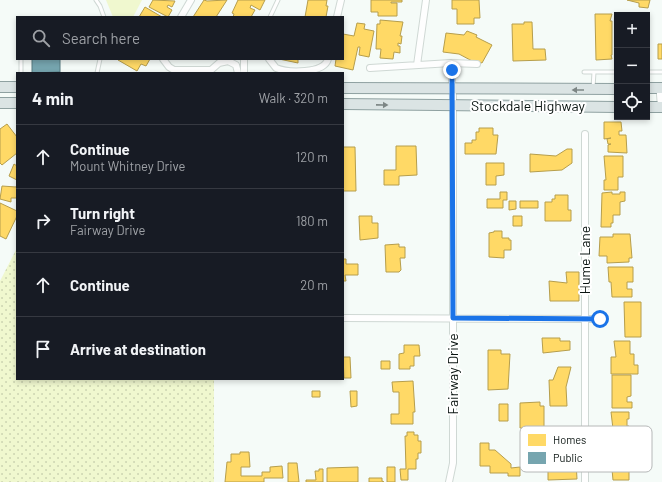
<!DOCTYPE html>
<html lang="en">
<head>
<meta charset="utf-8">
<style>
  body { margin:0; font-family:Barlow,sans-serif; background:#20242c; color:#f1f3f6 }
  .controls { position:absolute; right:12px; top:12px; display:grid; overflow:hidden; border-radius:0px; box-shadow:0 2px 6px #0003 }
  .controls button { width:36px; height:36px; display:grid; place-items:center; padding:0; border:0; border-bottom:1px solid #363941; background:#171b24; color:#f1f3f6; font:20px sans-serif }
  .stop { position:absolute; width:12px; height:12px; margin:-9px; border:3px solid #1a73e8; border-radius:50%; background:#fff }
  .stop.end { background:#1a73e8; border-color:#fff; box-shadow:0 1px 4px #0008 }
  .list { margin:0; padding:0; list-style:none }
  h2 { display:flex; justify-content:space-between; align-items:center; height:52px; margin:0; padding:0 16px; font-size:17px }
  h2 small { font-size:13px; font-weight:400; color:#9ea1a6 }
  .list li { display:grid; grid-template-columns:26px 1fr auto; gap:12px; align-items:center; box-sizing:border-box; height:64px; padding:0 16px; border-top:1px solid #363941 }
  .list b { display:block; font-size:15px; white-space:nowrap }
  .list p { margin:0; font-size:13px; white-space:nowrap; color:#9ea1a6 }
  .list em { font-size:13px; font-style:normal; color:#9ea1a6 }
  .icon { flex:none; width:22px; height:22px; fill:none; stroke:currentColor; stroke-width:2; stroke-linecap:round; stroke-linejoin:round }
  .map { position:relative; flex:none; width:662px; height:482px; overflow:hidden }
  .search { position:absolute; background:#171b24; box-shadow:0 2px 6px #0003; left:16px; top:16px; width:328px; height:44px; display:flex; align-items:center; gap:10px; box-sizing:border-box; padding:0 14px; border-radius:0px; color:#9ea1a6; font-size:15px }
  .panel { position:absolute; background:#171b24; box-shadow:0 2px 6px #0003; left:16px; top:72px; width:328px; height:308px; border-radius:0px }
  .map>svg:first-child { display:block }
  .grass { fill:url(#grass-dots) }
  .pitch { fill:#f0f8cf }
  .homes { fill:#ffd966; stroke:#b69e4c }
  .public { fill:#76a5af; stroke:#567a80 }
  .lines { fill:none; stroke-linecap:round; stroke-linejoin:round }
  .lane-casing { stroke:#cfd8d4; stroke-width:5 }
  .street-casing { stroke:#cfd8d4; stroke-width:8 }
  .secondary-casing { stroke:#cfd8d4; stroke-width:11 }
  .primary-casing { stroke:#8fa1a1; stroke-width:12 }
  .lane { stroke:#fefefe; stroke-width:3 }
  .street { stroke:#fefefe; stroke-width:6 }
  .secondary { stroke:#fefefe; stroke-width:9 }
  .primary { stroke:#dbe4e4; stroke-width:10 }
  .oneway { fill:#7d8685 }
  .route { stroke:#1a73e8; stroke-width:5 }
  .labels { text-anchor:middle; stroke-width:4; stroke-linejoin:round; paint-order:stroke }
  .street-label { font-size:14px; fill:#0a1411; stroke:#fff }
  .key { fill:#fff; stroke:#b6b8b8; stroke-width:1 }
  .key-label { font-size:11px; fill:#0a1411 }
</style>
</head>
<body>
<div class="map">
<svg width="662" height="482" viewBox="0 0 662 482">
  <defs>
    <pattern id="grass-dots" width="8" height="8" patternUnits="userSpaceOnUse"><rect width="8" height="8" fill="#f0f8cf"/><path d="M2 2h.1M6 6h.1" fill="none" stroke="#ccd4b1" stroke-width="1.8" stroke-linecap="round"/></pattern>
  </defs>
  <rect width="100%" height="100%" fill="#f5fbf8"/>
  <path class="grass" d="M17,248V379H214V482H0V281Z"/>
  <path class="pitch" d="M106,0H142L133,17H113Z"/>
  <path class="homes" d="M153,0L175,1L172,7L168,5L167,7L172,10L168,17L149,7Z
    M204,0L207,1L227,0L216,17H193Z
    M238,0H265L260,10L251,5L250,8L255,10L251,17H233L234,14L232,13Z
    M308,0H327L326,6H328L326,17H305Z
    M371,0H402V2H391V3H397V16H378V12H371Z
    M452,0H479L480,18H474V24H457V9H452Z
    M627,0H650L648,8L639,7V3Z
    M145,7L162,17H139Z
    M595,14H612L610,21H612V55H611L612,59L596,60Z
    M380,20L403,22L400,36H402L401,44L398,43V46H400V53L394,52L393,59L380,58L381,49H376L377,24H380Z
    M524,22H532L533,49H545L546,60L513,61L512,24H524Z
    M357,23L365,24L364,29L374,31L369,57L359,55L360,47H358L353,70L335,66L336,59H343V34L354,36Z
    M467,31L477,35L476,37L492,45L482,63L476,61L474,62L459,54L443,52L446,33L464,35Z
    M658,44H662V59H658Z
    M118,59H150L146,66L141,64L137,71L118,60Z
    M279,59H298V63Z
    M604,122H621L622,131H619V135H626L627,153L608,152V145L611,144H608L607,139L611,138L604,139Z
    M7,124L17,137V153L2,165L0,163V129Z
    M479,128H493V135H498L496,154H465V143H472V140H476V132H479Z
    M396,146H416L417,175L399,176V185H384V170H396Z
    M343,147H355L356,191H343Z
    M567,149H572V163L562,170L530,172V154L556,156Z
    M604,156H623V177H618V190H604V180H606Z
    M486,163H504V175L496,176V185H486Z
    M14,164L17,166V180L9,176Z
    M17,185V198H11V202L0,199L2,186L16,187Z
    M500,192H507V200H503V208H487V199H500Z
    M612,192V194H620V192H625V201L620,202V215H613V223H611V227H601L602,193Z
    M555,195H568V210H571V221H545V202H552V199H555Z
    M509,201H516V209L509,210Z
    M520,201H538V208H520Z
    M0,203L17,211V216L6,239L0,236Z
    M359,216H372V223H378V238L360,240Z
    M513,216H522V226H513Z
    M494,231H502V238H509V240H511V250H504V258L489,257V233L494,232Z
    M613,234H630L632,258H629V262L607,263V256H599L600,237H613Z
    M399,244V247H405V258H400L401,270L399,272H386L385,245Z
    M343,259H346V264H358V275H345L346,281H343Z
    M608,267H633V282H627V289H632V297H612L611,282H609Z
    M566,272H579V301H550L549,281L567,283Z
    M624,302H641V337H625Z
    M542,338H560V341H570V350L543,353Z
    M614,341H630V354H634V365H638V374H611V357H616Z
    M404,345H419L420,356H414V366H410V369H399V354L404,353Z
    M488,350H501V354H510L508,389L488,390Z
    M343,357H350L351,378H344Z
    M381,361H390V369H381Z
    M558,367H571L566,387L567,406H550L549,380H553Z
    M612,375H631V396L627,397V402H632V408H612Z
    M413,381L415,412H413V424H391V414H399V392H393L392,382Z
    M312,391H320V397H312Z
    M350,391H357V406L351,407Z
    M540,402V406H544V429L520,428V403Z
    M499,404H508V421H499Z
    M611,412H629V419H627V426H629L630,446H615Z
    M407,432H414V435H418V441H421V453H418V459H416V469H408V480H401L400,469H406L405,436H407Z
    M480,443H489V450H495L511,464V468L520,467V476H508V473H490V466H480Z
    M610,448H637V457H629V480H613L611,459H613V456H611Z
    M240,452H249L250,467H241V476H262V472H270V467L282,466L283,478H264V482H225L227,462H231V454H240Z
    M570,462H576L577,479L548,480V468H567Z
    M288,463H297L299,482H288Z
    M358,467V482H327V468Z
    M387,467H395V482H387Z
    M319,469H323V482H306V480H316L315,471H319Z
    M369,478H382V481L384,482H369Z"/>
  <path class="public" d="M32,59H60V72L32,73Z"/>
  <g class="lines">
    <defs>
      <path id="lane" d="M96,0L100,6L104,17
        M270,17L278,0
        M584,72H617
        M647,72H662
        M21,73V59
        M97,73L100,59
        M593,88L594,72"/>
      <path id="street" d="M181,17L191,0
        M337,17L341,0
        M163,59L169,67L174,70H211L219,63L228,61L236,65L238,73
        M269,59L276,68C288,73 324,74 328,59
        M417,65L426,0
        M370,68L451,63L477,64
        M244,73V59
        M585,134V482
        M343,318L600,319
        M449,482L453,463V97L451,63"/>
      <path id="secondary" d="M661,88L662,101"/>
      <path id="primary" d="M0,87H17
        M343,88L617,89
        M647,88H662
        M0,103H17
        M343,104L617,107
        M647,107H662"/>
    </defs>
    <use href="#lane" class="lane-casing"/>
    <use href="#street" class="street-casing"/>
    <use href="#secondary" class="secondary-casing"/>
    <use href="#primary" class="primary-casing"/>
    <use href="#lane" class="lane"/>
    <use href="#street" class="street"/>
    <use href="#secondary" class="secondary"/>
    <use href="#primary" class="primary"/>
  </g>
  <defs><path id="oneway-solid" d="M-6-.8H1V-3.2L6.5 0L1 3.2V.8H-6Z"/></defs>
  <g class="oneway">
    <use href="#oneway-solid" transform="translate(578 90) rotate(180)"/>
    <use href="#oneway-solid" transform="translate(382 105) rotate(1)"/>
  </g>
  <g class="lines">
    <path class="route" d="M452,70L453,318L600,319"/>
  </g>
  <g class="labels">
    <g class="street-label">
      <text x="528" y="111">Stockdale Highway</text>
      <text transform="translate(585 260) rotate(-90)" y="5">Hume Lane</text>
      <text transform="translate(453 374) rotate(-90)" y="5">Fairway Drive</text>
    </g>
  </g>
  <rect x="520" y="426" width="132" height="46" rx="6" class="key"/>
  <rect x="528" y="434" width="18" height="12" fill="#ffd966"/>
  <rect x="528" y="452" width="18" height="12" fill="#76a5af"/>
  <g class="key-label">
    <text x="553" y="444">Homes</text>
    <text x="553" y="462">Public</text>
  </g>
</svg>
<div class="controls">
<button>+</button>
<button>−</button>
<button><svg class="icon" aria-label="locate" viewBox="0 0 24 24"><circle cx="12" cy="12" r="6"/><path d="M12 2v4M12 18v4M2 12h4M18 12h4"/></svg></button>
</div>
<div class="stop" style="left:600px;top:319px"></div>
<div class="stop end" style="left:452px;top:70px"></div>
<div class="search"><svg class="icon" aria-label="search" viewBox="0 0 24 24"><circle cx="10" cy="10" r="6"/><path d="M15 15l6 6"/></svg>Search here</div>
<section class="panel">
<h2>4 min<small>Walk · 320 m</small></h2>
<ul class="list">
<li><svg class="icon" aria-label="ahead" viewBox="0 0 24 24"><path d="M12 20V5M6 11l6-6 6 6"/></svg><div><b>Continue</b><p>Mount Whitney Drive</p></div><em>120 m</em></li>
<li><svg class="icon" aria-label="right" viewBox="0 0 24 24"><path d="M7 20v-9h11M14 6l5 5-5 5"/></svg><div><b>Turn right</b><p>Fairway Drive</p></div><em>180 m</em></li>
<li><svg class="icon" aria-label="ahead" viewBox="0 0 24 24"><path d="M12 20V5M6 11l6-6 6 6"/></svg><div><b>Continue</b></div><em>20 m</em></li>
<li><svg class="icon" aria-label="arrive" viewBox="0 0 24 24"><path d="M6 21V4h12l-3 4 3 4H6"/></svg><div><b>Arrive at destination</b></div></li>
</ul>
</section>
</div>
</body>
</html>
